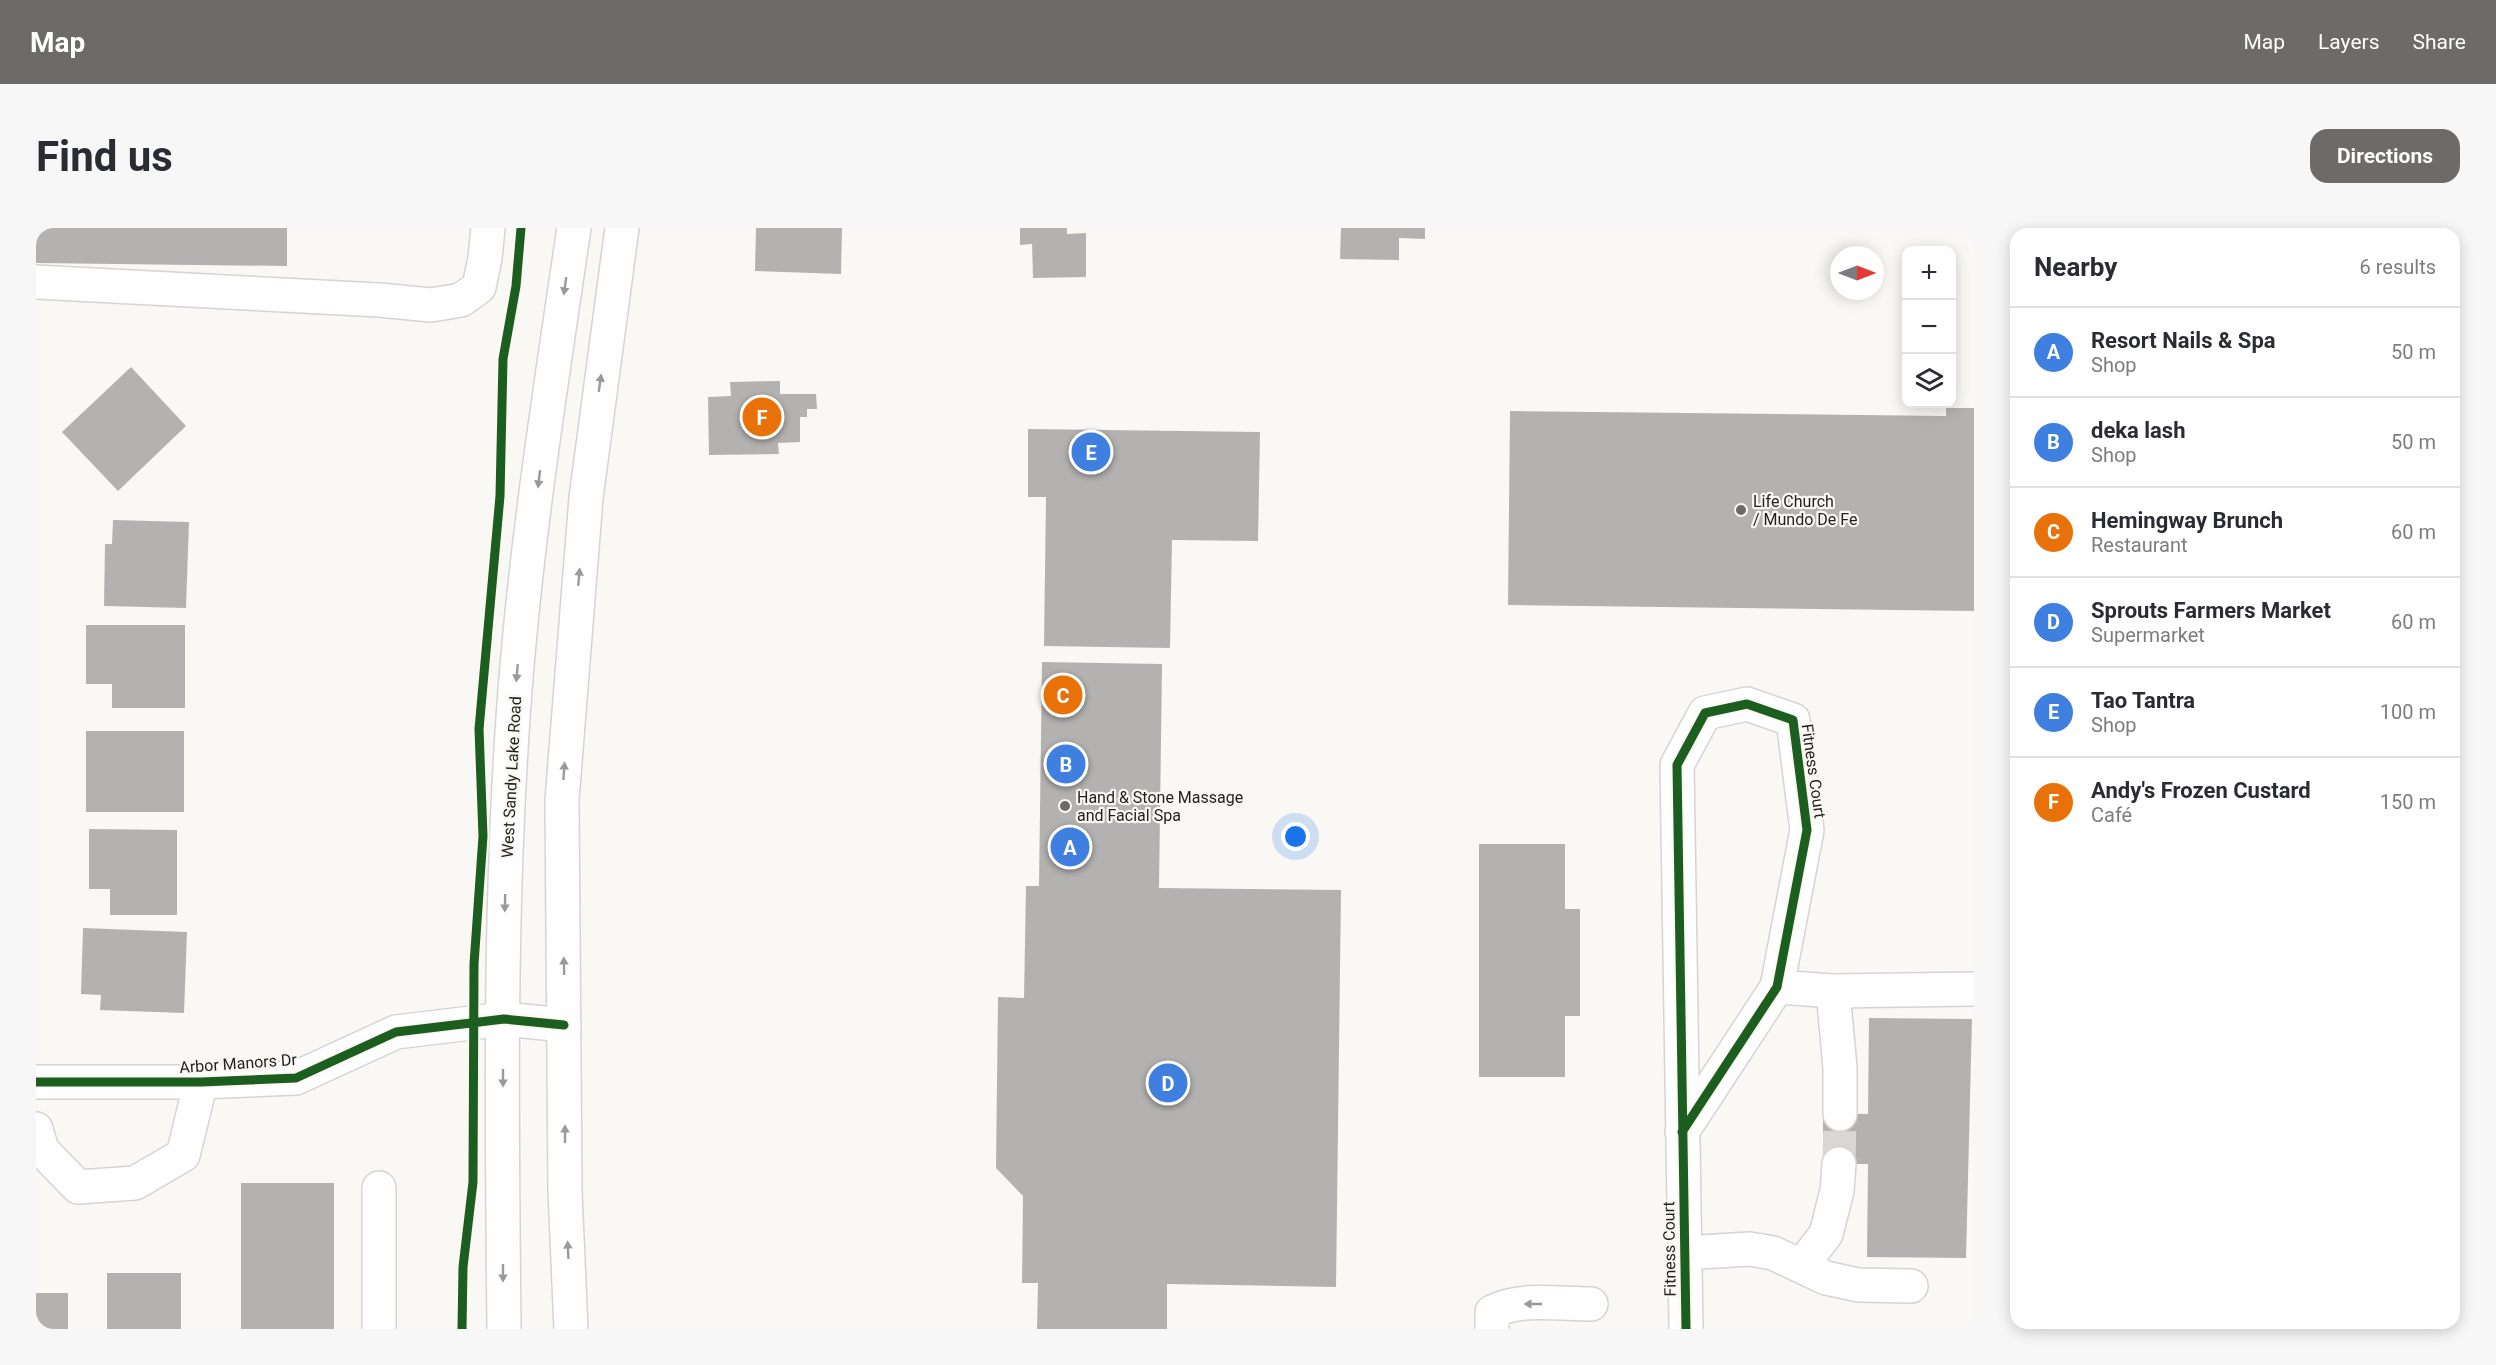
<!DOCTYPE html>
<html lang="en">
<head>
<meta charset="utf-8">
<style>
  body { margin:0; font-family:Roboto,sans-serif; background:#f7f7f7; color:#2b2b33 }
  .controls { position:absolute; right:18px; top:18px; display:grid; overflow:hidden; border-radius:12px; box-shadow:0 3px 15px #0003 }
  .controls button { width:54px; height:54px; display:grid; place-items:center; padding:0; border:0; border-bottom:2px solid #e1e1e2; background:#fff; color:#2b2b33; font:30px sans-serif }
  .compass { position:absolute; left:1794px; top:18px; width:54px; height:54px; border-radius:50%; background:#fff; box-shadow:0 3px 15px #0003; rotate:90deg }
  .you { position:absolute; left:1260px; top:609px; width:21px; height:21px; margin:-15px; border:4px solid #fff; border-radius:50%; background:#1a73e8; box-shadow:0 0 0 9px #1a73e833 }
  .badge { display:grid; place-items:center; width:39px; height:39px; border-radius:50%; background:#6c6b69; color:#fff; font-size:20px; font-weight:700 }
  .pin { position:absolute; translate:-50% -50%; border:3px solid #fff; box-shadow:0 2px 6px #0006 }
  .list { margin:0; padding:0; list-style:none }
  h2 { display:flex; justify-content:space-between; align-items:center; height:78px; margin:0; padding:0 24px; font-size:26px }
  h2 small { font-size:20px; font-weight:400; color:#7c7c81 }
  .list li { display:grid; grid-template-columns:39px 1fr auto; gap:18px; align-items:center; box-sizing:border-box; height:90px; padding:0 24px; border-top:2px solid #e1e1e2 }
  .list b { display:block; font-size:22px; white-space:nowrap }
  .list p { margin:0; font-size:20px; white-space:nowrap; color:#7c7c81 }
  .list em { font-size:20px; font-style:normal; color:#7c7c81 }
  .icon { flex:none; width:33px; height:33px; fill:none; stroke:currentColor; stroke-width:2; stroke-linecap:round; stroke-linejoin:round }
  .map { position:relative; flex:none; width:1938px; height:1101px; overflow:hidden; border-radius:18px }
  header { display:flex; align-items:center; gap:36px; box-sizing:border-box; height:84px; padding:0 30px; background:#6c6b69; color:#fff }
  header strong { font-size:28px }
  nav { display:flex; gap:33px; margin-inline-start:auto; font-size:21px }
  .intro { display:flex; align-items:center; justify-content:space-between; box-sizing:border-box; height:144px; padding:0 36px }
  h1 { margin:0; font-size:42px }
  .button { padding:15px 27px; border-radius:18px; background:#6c6b69; color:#fff; font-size:21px; font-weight:700 }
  main { display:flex; gap:36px; padding:0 36px }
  aside { flex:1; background:#fff; border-radius:18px; box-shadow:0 3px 15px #0003 }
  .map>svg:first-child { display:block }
  .building { fill:#b4b2b0 }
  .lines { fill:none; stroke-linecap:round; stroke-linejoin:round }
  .minor-tunnel { stroke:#d9d7d5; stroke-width:33; stroke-dasharray:33 16; stroke-linecap:butt }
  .minor-casing { stroke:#d6d4d2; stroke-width:36 }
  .major-casing { stroke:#d6d4d2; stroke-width:36 }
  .minor { stroke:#fefefe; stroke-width:33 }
  .major { stroke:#fefefe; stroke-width:33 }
  .cycleway-casing { stroke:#fbf8f4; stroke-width:13 }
  .cycleway { stroke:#1b5e20; stroke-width:9 }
  .oneway { fill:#9a9a99 }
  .poi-dot { fill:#6c6b69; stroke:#fbf8f4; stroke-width:2 }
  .labels { text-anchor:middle; stroke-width:4.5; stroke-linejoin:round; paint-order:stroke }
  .poi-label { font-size:16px; fill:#201f1e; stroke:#fbf8f4; text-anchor:start }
  .street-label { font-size:16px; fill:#201f1e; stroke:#fbf8f4 }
</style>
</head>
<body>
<header>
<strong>Map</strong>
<nav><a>Map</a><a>Layers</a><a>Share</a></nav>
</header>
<div class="intro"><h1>Find us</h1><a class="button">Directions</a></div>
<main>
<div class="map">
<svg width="1938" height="1101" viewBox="0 0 1938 1101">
  <rect width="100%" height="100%" fill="#faf8f5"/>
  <path class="building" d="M0,0H251V38L0,35Z
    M720,0H806L805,46L719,43Z
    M984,0H1031V6L1050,5V49L997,50L996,16L984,17Z
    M1305,0H1389V11L1363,10V32L1304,31Z
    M95,139L150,198L82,263L26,204Z
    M744,153V166H780L781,181H771V189H764V214L742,215L743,226L673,227L672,169L695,168L694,154Z
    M1910,180H1938V383L1472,377L1474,183L1910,188Z
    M992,201L1224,204L1222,313L1136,312L1134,420L1008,418L1010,269H992Z
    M77,292L153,294L150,380L68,378L69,316H76Z
    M50,397H149V480H76V456H50Z
    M1006,434L1126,436L1123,660L1305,662L1300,1059L1131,1056V1101H1001L1002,1055H986L987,968L960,940L962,769L988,770L990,658H1003Z
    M50,503H148V584H50Z
    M53,601L141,602V687H74V661H53Z
    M1443,616H1529V681H1544V788H1529V849H1443Z
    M47,700L151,704L148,785L64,782L65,767L45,766Z
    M1833,790L1936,791L1930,1030L1831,1029L1832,936H1787V885L1832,886Z
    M205,955H298V1101H205Z
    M71,1045H145V1101H71Z
    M0,1065H32V1101H0Z"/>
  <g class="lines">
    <path class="minor-tunnel" d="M1803,936L1804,886"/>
    <defs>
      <path id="minor" d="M0,54L343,72L395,77L425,72L443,59L449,30L452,0
        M1741,759L1797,763L1938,761
        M1797,763L1804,840V886
        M0,854H165L260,850L360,804L468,791L528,797
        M0,901L6,922L42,959L99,955L147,927L165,854
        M1646,904L1741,759L1771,602L1757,492L1711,476L1669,485L1641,537L1650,1101
        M343,960V1101
        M1648,1025L1714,1021L1737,1025L1790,1050L1822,1057L1875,1058
        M1766,1037L1790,1006L1801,963L1803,936
        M1456,1101V1084C1484,1069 1524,1076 1555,1076"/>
      <path id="major" d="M468,1101C466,898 463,693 477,490C488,326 514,163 538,0
        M535,1101L529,964L526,572L550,270L586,0"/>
    </defs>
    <use href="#minor" class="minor-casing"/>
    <use href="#major" class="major-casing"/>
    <use href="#minor" class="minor"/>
    <use href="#major" class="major"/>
    <defs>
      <path id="cycleway" d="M0,854H165L260,850L360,804L468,791L528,797
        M1646,904L1741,759L1771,602L1757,492L1711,476L1669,485L1641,537L1650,1101
        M426,1101L427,1039L437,954L438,736L447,608L443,501L464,268L467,131L480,58L485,0"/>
    </defs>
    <use href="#cycleway" class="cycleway-casing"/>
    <use href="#cycleway" class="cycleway"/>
  </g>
  <defs><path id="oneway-solid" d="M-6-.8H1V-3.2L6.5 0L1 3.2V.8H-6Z" transform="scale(1.5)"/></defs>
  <g class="oneway">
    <use href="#oneway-solid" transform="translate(529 58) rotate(98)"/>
    <use href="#oneway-solid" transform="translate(564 155) rotate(-82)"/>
    <use href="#oneway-solid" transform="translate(503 251) rotate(97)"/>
    <use href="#oneway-solid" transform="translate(543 349) rotate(-85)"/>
    <use href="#oneway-solid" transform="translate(481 445) rotate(95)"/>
    <use href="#oneway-solid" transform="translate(528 543) rotate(-86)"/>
    <use href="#oneway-solid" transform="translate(469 675) rotate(91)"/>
    <use href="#oneway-solid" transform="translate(528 738) rotate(-91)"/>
    <use href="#oneway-solid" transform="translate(467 850) rotate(90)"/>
    <use href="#oneway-solid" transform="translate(529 906) rotate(-90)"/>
    <use href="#oneway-solid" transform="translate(532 1022) rotate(-93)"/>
    <use href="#oneway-solid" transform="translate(467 1045) rotate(90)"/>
    <use href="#oneway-solid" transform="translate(1497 1076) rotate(180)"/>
  </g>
  <g class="poi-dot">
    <circle cx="1705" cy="282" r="6"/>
    <circle cx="1029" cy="578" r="6"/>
  </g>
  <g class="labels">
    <g class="poi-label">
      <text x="1717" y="279">Life Church<tspan x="1717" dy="18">/ Mundo De Fe</tspan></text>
      <text x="1041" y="575">Hand &amp; Stone Massage<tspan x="1041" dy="18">and Facial Spa</tspan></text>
    </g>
    <g class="street-label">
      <text transform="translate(1778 543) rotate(82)" y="6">Fitness Court</text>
      <text transform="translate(475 549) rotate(-87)" y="6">West Sandy Lake Road</text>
      <text transform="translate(202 835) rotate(-4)" y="6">Arbor Manors Dr</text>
      <text transform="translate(1633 1021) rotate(-91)" y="6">Fitness Court</text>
    </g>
  </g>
</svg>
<div class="controls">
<button>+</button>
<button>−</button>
<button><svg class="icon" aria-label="layers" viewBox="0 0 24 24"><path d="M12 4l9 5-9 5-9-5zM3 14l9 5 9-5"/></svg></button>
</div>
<svg class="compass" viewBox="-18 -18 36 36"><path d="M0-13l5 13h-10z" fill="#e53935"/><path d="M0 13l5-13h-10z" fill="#7c7c81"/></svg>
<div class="you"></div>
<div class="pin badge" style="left:1034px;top:619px;background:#3f7fe0">A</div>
<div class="pin badge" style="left:1030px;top:536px;background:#3f7fe0">B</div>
<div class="pin badge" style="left:1027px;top:467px;background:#e8710a">C</div>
<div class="pin badge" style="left:1132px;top:855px;background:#3f7fe0">D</div>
<div class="pin badge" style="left:1055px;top:224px;background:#3f7fe0">E</div>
<div class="pin badge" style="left:726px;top:189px;background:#e8710a">F</div>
</div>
<aside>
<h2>Nearby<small>6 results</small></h2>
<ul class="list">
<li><span class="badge" style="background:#3f7fe0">A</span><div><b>Resort Nails &amp; Spa</b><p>Shop</p></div><em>50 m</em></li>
<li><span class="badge" style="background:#3f7fe0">B</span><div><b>deka lash</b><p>Shop</p></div><em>50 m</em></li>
<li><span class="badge" style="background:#e8710a">C</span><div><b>Hemingway Brunch</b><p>Restaurant</p></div><em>60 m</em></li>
<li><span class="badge" style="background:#3f7fe0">D</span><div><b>Sprouts Farmers Market</b><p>Supermarket</p></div><em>60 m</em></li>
<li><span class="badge" style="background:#3f7fe0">E</span><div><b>Tao Tantra</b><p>Shop</p></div><em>100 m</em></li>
<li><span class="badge" style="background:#e8710a">F</span><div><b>Andy's Frozen Custard</b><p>Café</p></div><em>150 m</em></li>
</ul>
</aside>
</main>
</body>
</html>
